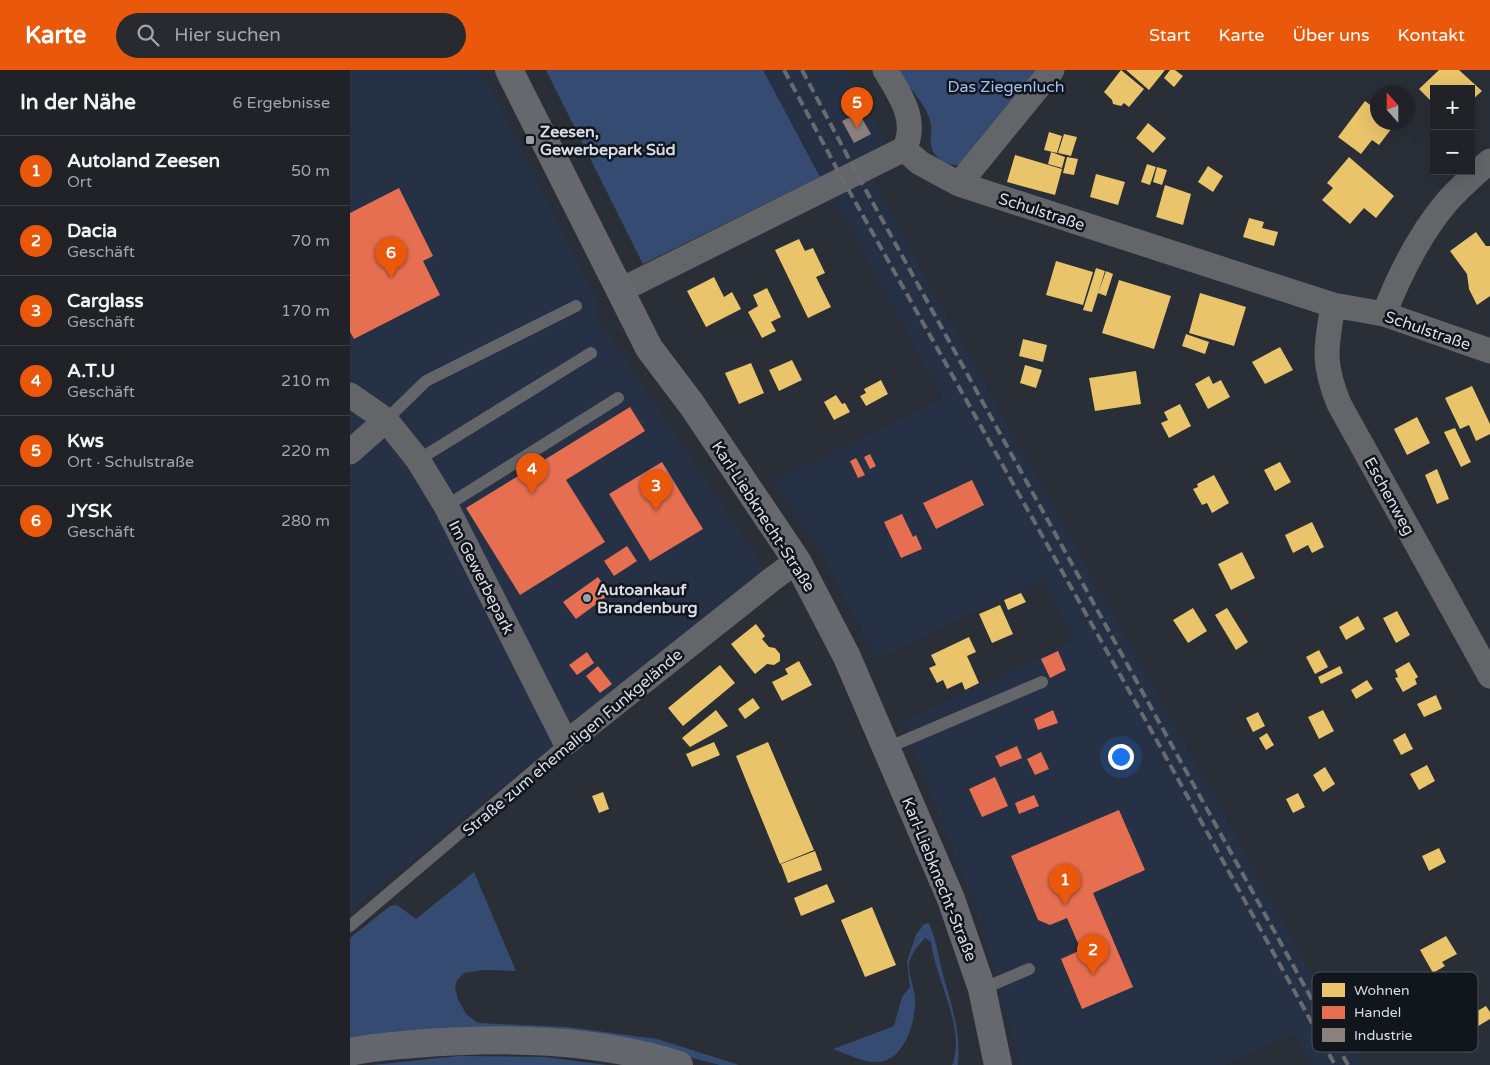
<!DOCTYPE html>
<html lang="de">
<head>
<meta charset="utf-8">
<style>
  body { margin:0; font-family:"Varela Round",sans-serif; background:#282a30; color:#f1f3f6 }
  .controls { position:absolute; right:15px; top:15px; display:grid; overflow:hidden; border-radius:0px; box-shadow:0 5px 20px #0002 }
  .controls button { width:45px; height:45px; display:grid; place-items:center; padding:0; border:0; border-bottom:1px solid #3d3f45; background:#202228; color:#f1f3f6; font:25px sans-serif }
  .compass { position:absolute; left:1020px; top:15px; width:45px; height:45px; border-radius:50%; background:#202228; box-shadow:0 5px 20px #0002; rotate:339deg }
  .you { position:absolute; left:770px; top:686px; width:18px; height:18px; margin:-12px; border:4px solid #fff; border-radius:50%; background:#1a73e8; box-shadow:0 0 0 8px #1a73e833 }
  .badge { display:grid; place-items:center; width:32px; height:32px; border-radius:50%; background:#ea580c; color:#fff; font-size:16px; font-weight:700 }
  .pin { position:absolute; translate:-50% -41px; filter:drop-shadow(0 1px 2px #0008) }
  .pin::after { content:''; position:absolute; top:26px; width:18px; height:15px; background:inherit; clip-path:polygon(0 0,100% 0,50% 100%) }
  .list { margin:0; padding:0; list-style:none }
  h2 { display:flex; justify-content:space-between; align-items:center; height:65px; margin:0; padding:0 20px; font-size:21px }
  h2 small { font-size:16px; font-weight:400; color:#a2a4a8 }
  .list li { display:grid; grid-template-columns:32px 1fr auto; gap:15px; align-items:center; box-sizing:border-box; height:70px; padding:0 20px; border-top:1px solid #3d3f45 }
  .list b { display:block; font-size:19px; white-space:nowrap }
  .list p { margin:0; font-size:16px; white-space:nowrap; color:#a2a4a8 }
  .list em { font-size:16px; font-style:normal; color:#a2a4a8 }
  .icon { flex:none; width:28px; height:28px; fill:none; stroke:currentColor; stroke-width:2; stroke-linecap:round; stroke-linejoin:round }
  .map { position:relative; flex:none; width:1140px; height:995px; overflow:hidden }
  header { display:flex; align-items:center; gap:30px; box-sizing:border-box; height:70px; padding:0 25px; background:#ea580c; color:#fff }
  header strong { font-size:24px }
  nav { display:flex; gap:28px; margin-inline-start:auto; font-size:18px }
  .search { width:350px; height:45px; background:#282a30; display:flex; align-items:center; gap:12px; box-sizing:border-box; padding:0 18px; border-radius:28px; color:#a2a4a8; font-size:19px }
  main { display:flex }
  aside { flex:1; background:#202228 }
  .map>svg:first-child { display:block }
  .built { fill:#273145 }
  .green { fill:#364b72 }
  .homes { fill:#e9c46a }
  .shops { fill:#e76f51 }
  .industry { fill:#8a817c }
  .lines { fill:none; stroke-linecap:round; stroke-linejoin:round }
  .lane { stroke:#636569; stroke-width:12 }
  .street { stroke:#636569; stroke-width:25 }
  .secondary { stroke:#66686d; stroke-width:28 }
  .primary { stroke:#63666c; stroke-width:28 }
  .rail { stroke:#676a6e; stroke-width:4; stroke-dasharray:10 5; stroke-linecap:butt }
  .poi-dot { fill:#9a9fa9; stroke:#11151c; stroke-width:2 }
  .labels { text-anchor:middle; stroke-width:5; stroke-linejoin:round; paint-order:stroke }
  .park-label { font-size:16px; fill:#a4bef0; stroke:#11151c }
  .poi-label { font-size:16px; font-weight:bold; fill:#d7dce7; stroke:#11151c; text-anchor:start }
  .street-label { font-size:16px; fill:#d7dce7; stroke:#11151c }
  .key { fill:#11151c; stroke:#4c5159; stroke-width:1 }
  .key-label { font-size:14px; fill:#d7dce7 }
</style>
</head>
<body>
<header>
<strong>Karte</strong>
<div class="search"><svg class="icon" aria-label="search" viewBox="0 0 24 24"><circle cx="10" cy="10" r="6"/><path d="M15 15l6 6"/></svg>Hier suchen</div>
<nav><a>Start</a><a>Karte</a><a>Über uns</a><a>Kontakt</a></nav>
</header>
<main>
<aside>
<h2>In der Nähe<small>6 Ergebnisse</small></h2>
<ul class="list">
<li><span class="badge">1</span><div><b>Autoland Zeesen</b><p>Ort</p></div><em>50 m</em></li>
<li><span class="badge">2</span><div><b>Dacia</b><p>Geschäft</p></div><em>70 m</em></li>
<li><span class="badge">3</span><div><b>Carglass</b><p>Geschäft</p></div><em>170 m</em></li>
<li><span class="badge">4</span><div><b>A.T.U</b><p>Geschäft</p></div><em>210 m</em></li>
<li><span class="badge">5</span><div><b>Kws</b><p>Ort · Schulstraße</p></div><em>220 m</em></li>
<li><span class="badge">6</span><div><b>JYSK</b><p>Geschäft</p></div><em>280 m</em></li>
</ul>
</aside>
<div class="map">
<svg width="1140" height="995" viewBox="0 0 1140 995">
  <rect width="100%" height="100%" fill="#2a2e36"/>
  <path class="built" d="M0,0H130L149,33L247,230L248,249L416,501L0,841Z
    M413,0H496L537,72L511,86L560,179L862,722L1011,995H962L943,964L874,995H670L628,843L552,652L725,570L692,510L527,589L474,488L422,411L593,328Z"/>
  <path class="green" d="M196,0H413L470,107L293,194Z
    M545,0H702L609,95C596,96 582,87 581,74C580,68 582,61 581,55C580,48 577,42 574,37C567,24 554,12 545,0Z
    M124,802L166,901L134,900L114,903L107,910L105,917L108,929L116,944L128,953L218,957L307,969L389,995H370L300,977L0,972V868L40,836L47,835L66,849Z
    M579,853C586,869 588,884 592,901C601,935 611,959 608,995H602C617,959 585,909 581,872L575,868C569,874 560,886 559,894C558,905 565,918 565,929C566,951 555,991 527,992C512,992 497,984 483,979L544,956L552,927L560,917L557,891L566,865L574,854Z
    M108,986L195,987L257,995H22Z"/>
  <path class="homes" d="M771,0L794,19L779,37L774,33L771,36L763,34L762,30L754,22Z
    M776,0H815L799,20Z
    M820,0H825L833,6L824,17L814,8Z
    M1089,0H1109L1132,21L1121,31V19H1084V34L1069,19Z
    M1015,31L1028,41V52L1045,54L1029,75L1022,70L1011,84L988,67Z
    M798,53L816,68L803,83L786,68Z
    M699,62L712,66L707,83L694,80Z
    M714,64L727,67L721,86L708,83Z
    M701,82L715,87L712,98L698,94Z
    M665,85L712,99L705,125L657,112Z
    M717,87L728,89L724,105L713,103Z
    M999,87L1044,126L1026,148L1014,138L1000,154L972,130L983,118L977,113Z
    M797,94L806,97L800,115L791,112Z
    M858,96L873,106L863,122L848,112Z
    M807,97L817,100L812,115L803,112Z
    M746,104L775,112L768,135L740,127Z
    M815,115L841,124L833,155L806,147Z
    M899,148L914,152L912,158L928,162L924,176L893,167Z
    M1126,162L1136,176H1140V226L1127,235L1119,219L1117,204L1100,181Z
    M449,169L455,181L463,178L475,203L466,207L481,237L458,248L425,180Z
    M706,191L743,202L733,235L696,225Z
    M746,198L755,201L742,242L733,240Z
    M756,201L763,204L756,226L748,223Z
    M364,207L374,227L382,222L391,239L356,257L337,221Z
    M769,210L821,226L804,279L752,263Z
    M417,218L431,247L421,252L426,261L412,268L398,242L408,236L403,225Z
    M850,223L896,237L884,276L839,263Z
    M836,264L859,272L855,284L832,276Z
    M673,269L697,275L693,292L669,286Z
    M930,277L943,300L915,314L902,292Z
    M442,290L452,310L429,321L419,300Z
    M401,293L414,323L389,334L375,303Z
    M675,295L692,300L686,318L670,313Z
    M786,301L791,334L745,341L739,308Z
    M859,306L863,314L871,310L880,327L858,339L845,314Z
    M531,310L538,324L516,336L510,326L516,323L514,319Z
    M1122,316L1140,354V364L1126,371L1119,355L1110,359L1095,328Z
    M486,325L492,334L495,333L500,342L484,350L474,332Z
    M830,334L841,356L819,368L811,353L818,350L814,342Z
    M1067,347L1080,373L1057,385L1044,359Z
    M1105,358L1121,392L1111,397L1094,362Z
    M930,392L941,412L925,421L914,400Z
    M1087,399L1099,429L1087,434L1075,405Z
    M864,405L879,433L862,443L857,433L852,435L843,419L848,417L847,414Z
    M962,452L974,477L962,483L958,475L943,483L935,465Z
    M892,482L905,508L881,520L868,494Z
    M671,523L676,532L658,540L654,530Z
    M650,535L663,564L642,573L629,544Z
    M843,538L857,561L838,573L823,550Z
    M877,538L898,572L886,580L865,545Z
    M1047,541L1060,565L1046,573L1033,548Z
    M1008,546L1015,559L996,570L989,557Z
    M406,554L415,566L412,569L419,577L425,578L430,584V591L424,595L417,594L405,604L381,574Z
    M619,567L626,582L617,586L629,613L615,620L612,612L597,619L593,610L587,613L579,598L586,595L581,585Z
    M969,580L978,597L965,604L956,587Z
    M449,591L462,615L432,631L422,612L438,604L435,599Z
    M1059,592L1068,607L1065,609L1067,614L1053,622L1045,608L1048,607L1045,600Z
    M370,595L385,613L333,656L318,638Z
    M990,596L993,603L971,614L968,607Z
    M1017,610L1023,619L1006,629L1001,620Z
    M1086,625L1092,639L1074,647L1067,634Z
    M403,628L410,638L395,649L388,639Z
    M366,640L378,656L340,677L332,668Z
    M973,640L984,661L969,669L958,647Z
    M908,642L915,656L903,662L896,648Z
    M917,663L924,675L916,680L909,668Z
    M1055,663L1063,679L1051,685L1043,670Z
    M364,672L370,685L342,697L336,684Z
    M418,672L464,780L430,794L386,686Z
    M1077,695L1085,711L1069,720L1060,704Z
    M975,697L985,714L973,722L963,705Z
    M253,722L259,739L249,743L242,726Z
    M948,723L955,737L943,743L936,729Z
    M1089,778L1096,792L1079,801L1072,786Z
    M465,781L472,800L438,813L431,794Z
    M477,814L485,832L451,846L444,828Z
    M522,837L546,895L515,907L491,850Z
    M1096,866L1107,884L1092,892L1095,896L1083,903L1070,880Z
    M1136,936L1140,942V949L1118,962L1112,950Z"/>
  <path class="shops" d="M49,118L83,186L73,191L90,225L4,269L0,262V143Z
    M280,337L295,361L216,410L255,472L170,525L116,438Z
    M520,384L526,396L520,399L514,387Z
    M506,388L515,405L508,408L500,391Z
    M312,392L353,459L300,491L259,424Z
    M622,410L634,435L586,459L573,433Z
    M552,444L563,467L566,465L572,479L551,488L534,452Z
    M277,476L287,491L264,506L254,491Z
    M248,507L260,524L226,549L213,532Z
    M708,581L716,600L700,608L691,589Z
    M237,582L244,593L227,605L219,595Z
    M248,596L262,614L250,623L236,606Z
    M703,640L708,653L688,660L684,649Z
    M667,676L672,688L650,697L645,686Z
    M691,682L699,699L685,705L677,689Z
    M645,707L658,736L632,747L619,719Z
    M684,725L689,736L669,744L665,733Z
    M769,740L795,800L743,823L783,917L732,939L711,889L731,880L717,848L700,855L688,850L661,786Z"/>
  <path class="industry" d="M509,43L521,64L504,73L492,51Z"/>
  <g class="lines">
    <path class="lane" d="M36,350L76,311L226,236
      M68,390L241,283
      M96,436L268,328
      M537,678L692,612
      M0,856L216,673
      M632,919L679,899"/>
    <path class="street" d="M554,79L570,93L609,114L983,235L1034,244L1140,281
      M609,114L702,0
      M269,221L554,79C569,52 550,24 535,0
      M983,235C976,278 972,292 989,334L1140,606
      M1034,244C1049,206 1069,165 1096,133C1109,118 1125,104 1140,91
      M0,325L36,350L68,390L96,436L216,673L425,507L447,491
      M0,382L36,350"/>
    <path class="secondary" d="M159,0L299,278L342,335L447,491L497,587L601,829L632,919L648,995"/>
    <path class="primary" d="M0,982C21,977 43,976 64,974C152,967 245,968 329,995"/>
    <path class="rail" d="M434,0L493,110L801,660L985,995
      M452,0L507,104L998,995"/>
  </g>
  <g class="poi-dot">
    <rect x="175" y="65" width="10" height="10" rx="2.5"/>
    <circle cx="237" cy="528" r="5"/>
  </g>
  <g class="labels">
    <g class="park-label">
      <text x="656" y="22">Das Ziegenluch</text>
    </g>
    <g class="poi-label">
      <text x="190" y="67">Zeesen,<tspan x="190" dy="18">Gewerbepark Süd</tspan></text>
      <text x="247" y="525">Autoankauf<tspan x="247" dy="18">Brandenburg</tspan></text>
    </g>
    <g class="street-label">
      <text transform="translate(692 141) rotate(18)" y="6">Schulstraße</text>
      <text transform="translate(1078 260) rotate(19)" y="6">Schulstraße</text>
      <text transform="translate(1040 426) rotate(61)" y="6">Eschenweg</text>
      <text transform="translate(414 446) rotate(57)" y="6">Karl-Liebknecht-Straße</text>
      <text transform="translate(132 507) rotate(63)" y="6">Im Gewerbepark</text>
      <text transform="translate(222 672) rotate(-40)" y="6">Straße zum ehemaligen Funkgelände</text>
      <text transform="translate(590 809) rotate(68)" y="6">Karl-Liebknecht-Straße</text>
    </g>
  </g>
  <rect x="962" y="902" width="166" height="80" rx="8" class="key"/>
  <rect x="972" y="913" width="23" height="14" fill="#e9c46a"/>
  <rect x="972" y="936" width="23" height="13" fill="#e76f51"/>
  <rect x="972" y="958" width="23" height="14" fill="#8a817c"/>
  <g class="key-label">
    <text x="1004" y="925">Wohnen</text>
    <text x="1004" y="947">Handel</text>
    <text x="1004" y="970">Industrie</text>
  </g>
</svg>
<div class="controls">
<button>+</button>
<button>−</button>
</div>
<svg class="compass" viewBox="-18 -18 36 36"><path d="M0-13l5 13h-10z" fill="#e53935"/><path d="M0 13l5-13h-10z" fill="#a2a4a8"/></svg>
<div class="you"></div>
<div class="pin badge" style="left:715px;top:835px">1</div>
<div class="pin badge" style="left:743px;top:905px">2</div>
<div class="pin badge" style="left:306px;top:441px">3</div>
<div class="pin badge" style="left:182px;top:424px">4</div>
<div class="pin badge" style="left:507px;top:58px">5</div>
<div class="pin badge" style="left:41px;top:208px">6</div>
</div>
</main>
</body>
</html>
